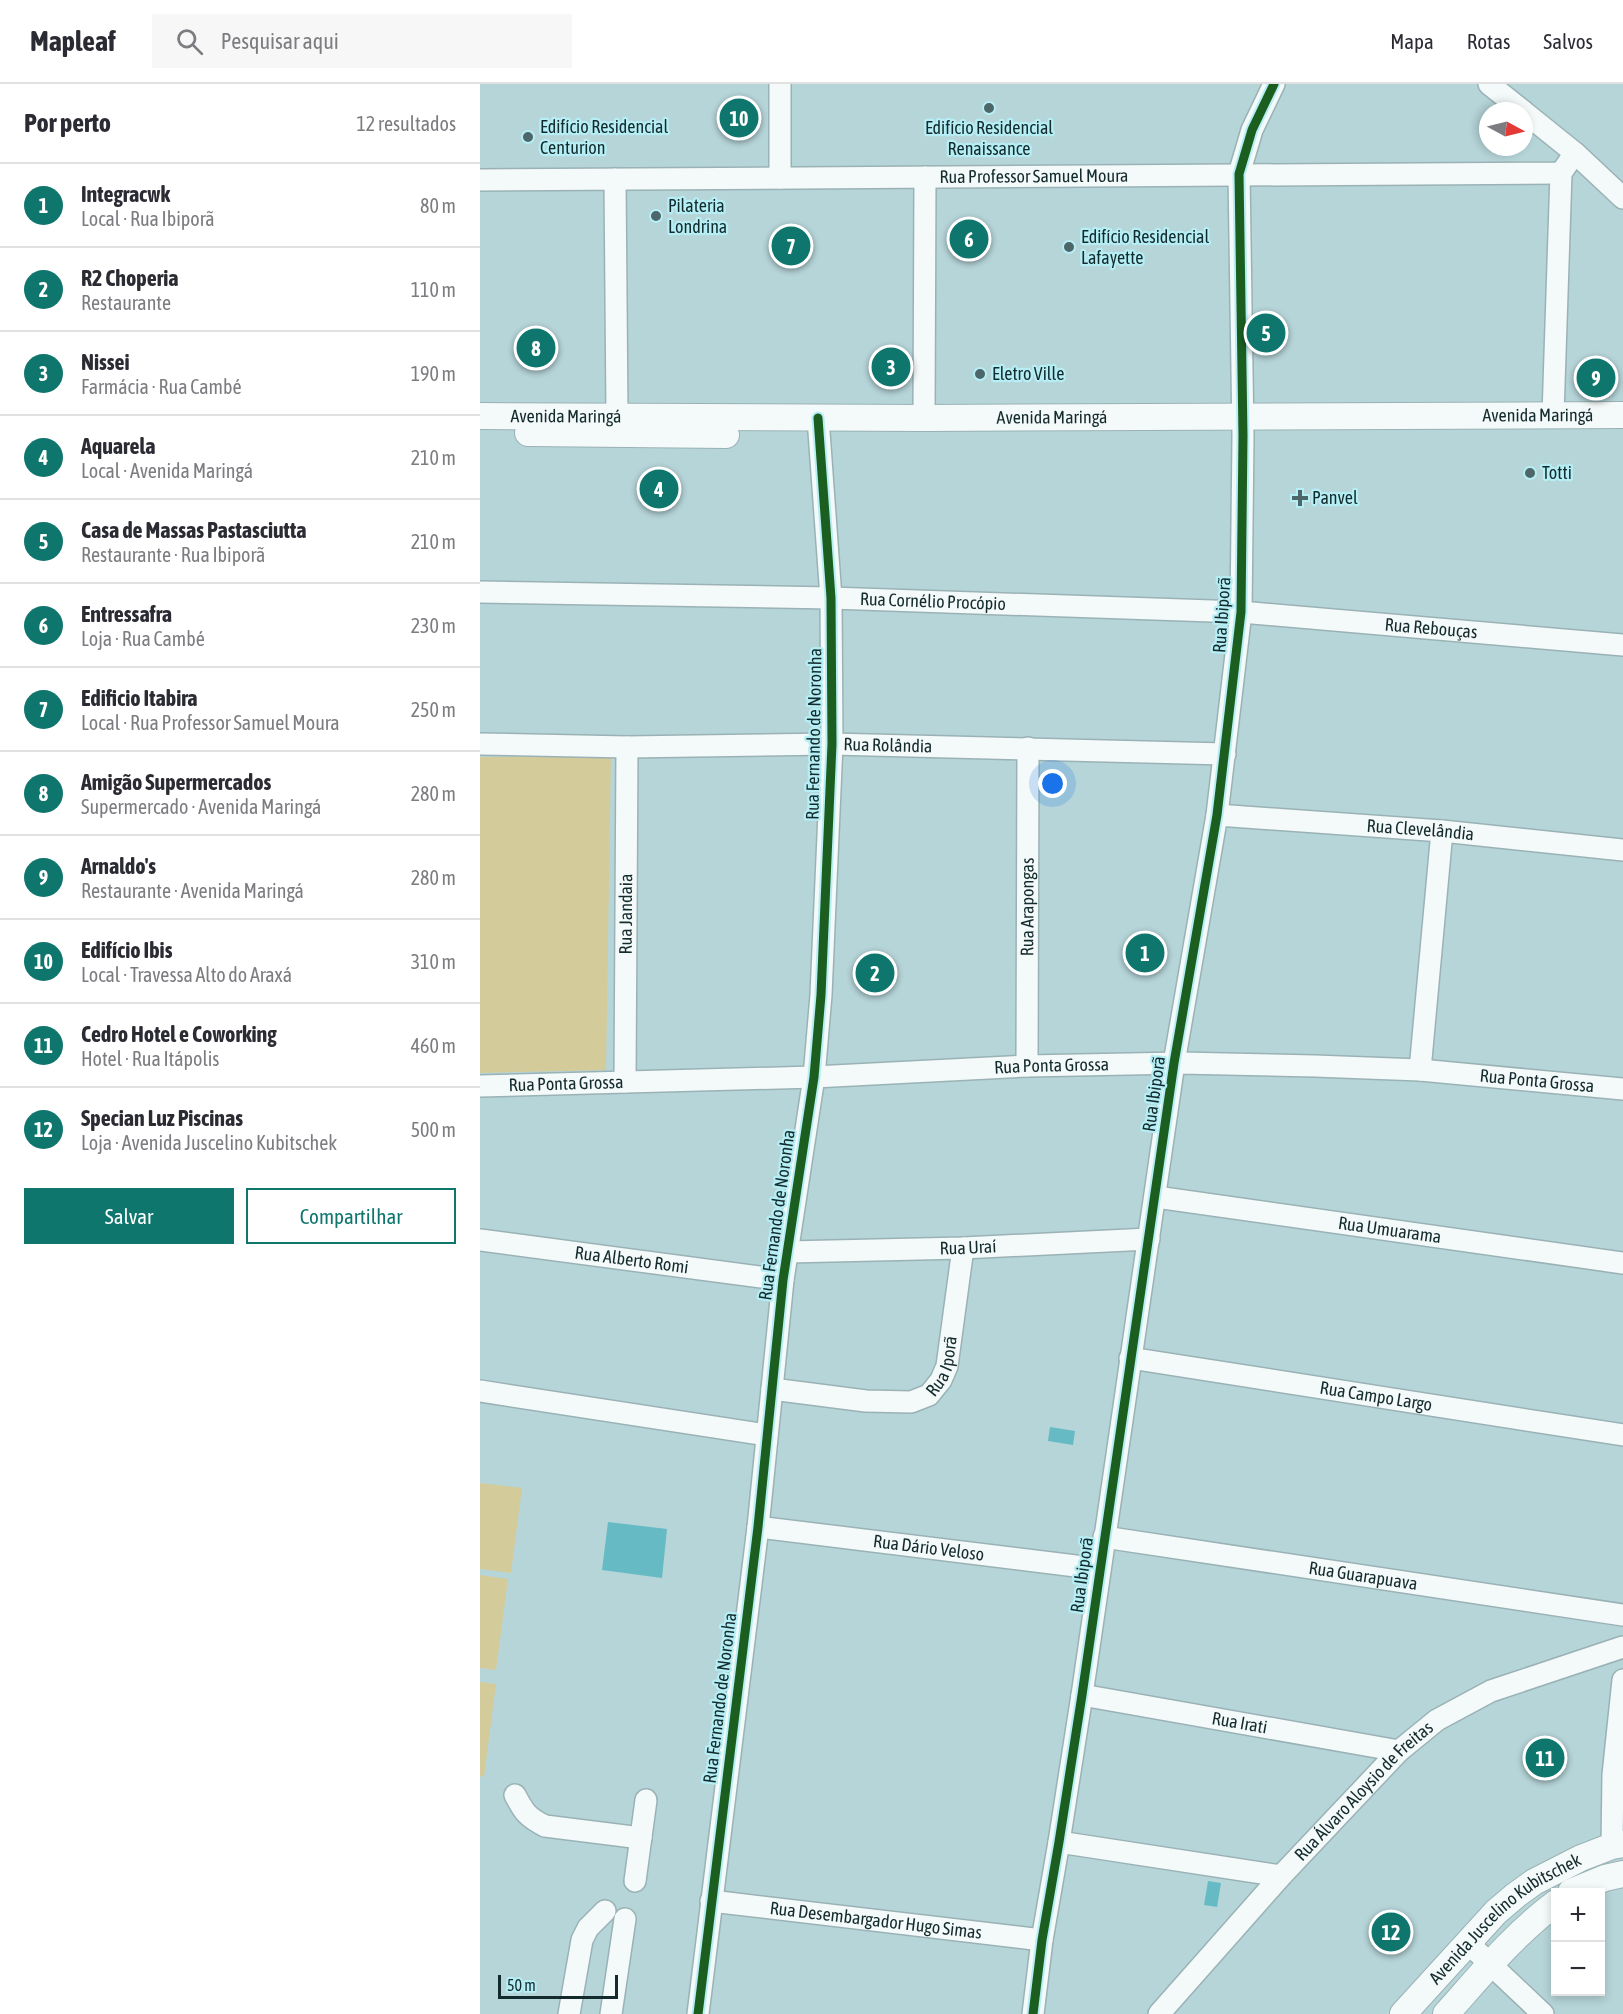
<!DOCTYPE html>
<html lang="pt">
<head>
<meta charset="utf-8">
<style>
  body { margin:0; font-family:"Asap Condensed",sans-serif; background:#f7f7f7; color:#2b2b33 }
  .controls { position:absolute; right:18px; bottom:18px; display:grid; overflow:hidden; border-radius:0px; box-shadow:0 3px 9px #0003 }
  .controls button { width:54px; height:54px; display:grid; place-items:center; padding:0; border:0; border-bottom:2px solid #e1e1e2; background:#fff; color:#2b2b33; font:30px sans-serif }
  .compass { position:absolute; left:999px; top:18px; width:54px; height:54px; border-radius:50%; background:#fff; box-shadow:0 3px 9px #0003; rotate:97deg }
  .scale { position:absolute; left:18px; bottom:15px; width:120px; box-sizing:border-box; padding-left:6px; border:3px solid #142b2d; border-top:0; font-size:16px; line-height:21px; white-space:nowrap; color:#142b2d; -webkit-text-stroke:4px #b5eef4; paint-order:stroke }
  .you { position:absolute; left:573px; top:700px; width:21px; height:21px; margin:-15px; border:4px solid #fff; border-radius:50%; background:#1a73e8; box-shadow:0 0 0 9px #1a73e833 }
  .badge { display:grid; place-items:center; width:39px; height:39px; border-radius:50%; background:#0f766e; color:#fff; font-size:20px; font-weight:700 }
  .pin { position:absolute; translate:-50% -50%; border:3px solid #fff; box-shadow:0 2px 6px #0006 }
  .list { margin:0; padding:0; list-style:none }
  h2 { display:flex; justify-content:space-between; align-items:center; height:78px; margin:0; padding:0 24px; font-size:26px }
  h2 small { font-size:20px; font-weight:400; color:#7c7c81 }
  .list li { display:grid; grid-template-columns:39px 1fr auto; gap:18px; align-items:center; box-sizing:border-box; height:84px; padding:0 24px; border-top:2px solid #e1e1e2 }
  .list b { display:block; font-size:22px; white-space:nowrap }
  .list p { margin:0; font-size:20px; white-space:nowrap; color:#7c7c81 }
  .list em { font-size:20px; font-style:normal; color:#7c7c81 }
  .actions { display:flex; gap:12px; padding:18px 24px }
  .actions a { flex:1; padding:14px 0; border:2px solid #0f766e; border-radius:0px; text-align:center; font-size:21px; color:#0f766e }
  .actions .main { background:#0f766e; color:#fff }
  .icon { flex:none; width:33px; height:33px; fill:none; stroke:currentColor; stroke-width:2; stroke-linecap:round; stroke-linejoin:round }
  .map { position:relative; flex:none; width:1143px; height:1930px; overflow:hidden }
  header { display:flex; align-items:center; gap:36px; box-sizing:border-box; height:84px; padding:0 30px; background:#fff; border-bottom:2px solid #e1e1e2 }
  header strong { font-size:28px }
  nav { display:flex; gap:33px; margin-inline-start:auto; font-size:21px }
  .search { width:420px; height:54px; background:#f7f7f7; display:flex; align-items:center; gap:15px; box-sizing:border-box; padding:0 21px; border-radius:0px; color:#7c7c81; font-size:22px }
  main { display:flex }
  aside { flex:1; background:#fff }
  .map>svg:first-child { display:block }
  .green { fill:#d4cb9a }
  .water { fill:#66bac4 }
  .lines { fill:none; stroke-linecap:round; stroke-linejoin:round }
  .minor-casing { stroke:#9ab2b5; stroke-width:24 }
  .major-casing { stroke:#9ab2b5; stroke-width:28 }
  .minor { stroke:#f4f9f9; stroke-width:21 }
  .major { stroke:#f4f9f9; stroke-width:26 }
  .cycleway-casing { stroke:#b5eef4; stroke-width:13 }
  .cycleway { stroke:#1b5e20; stroke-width:9 }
  .poi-dot { fill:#4d6669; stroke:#b5eef4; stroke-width:2 }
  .labels { text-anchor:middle; stroke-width:4.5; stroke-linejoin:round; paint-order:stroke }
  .poi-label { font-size:18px; fill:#142b2d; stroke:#b5eef4; text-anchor:start }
  .street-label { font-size:18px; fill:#142b2d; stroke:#b5eef4 }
</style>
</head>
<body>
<header>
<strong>Mapleaf</strong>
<div class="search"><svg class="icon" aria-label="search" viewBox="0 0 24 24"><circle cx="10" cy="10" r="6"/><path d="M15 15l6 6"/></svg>Pesquisar aqui</div>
<nav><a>Mapa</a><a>Rotas</a><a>Salvos</a></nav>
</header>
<main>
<aside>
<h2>Por perto<small>12 resultados</small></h2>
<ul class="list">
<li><span class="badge">1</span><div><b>Integracwk</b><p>Local · Rua Ibiporã</p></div><em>80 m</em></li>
<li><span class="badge">2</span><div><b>R2 Choperia</b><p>Restaurante</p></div><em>110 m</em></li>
<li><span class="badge">3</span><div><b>Nissei</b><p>Farmácia · Rua Cambé</p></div><em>190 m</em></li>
<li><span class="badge">4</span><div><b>Aquarela</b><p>Local · Avenida Maringá</p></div><em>210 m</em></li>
<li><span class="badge">5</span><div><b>Casa de Massas Pastasciutta</b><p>Restaurante · Rua Ibiporã</p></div><em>210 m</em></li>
<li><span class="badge">6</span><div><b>Entressafra</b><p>Loja · Rua Cambé</p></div><em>230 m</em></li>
<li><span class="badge">7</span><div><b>Edificio Itabira</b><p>Local · Rua Professor Samuel Moura</p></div><em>250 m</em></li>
<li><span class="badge">8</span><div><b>Amigão Supermercados</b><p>Supermercado · Avenida Maringá</p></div><em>280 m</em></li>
<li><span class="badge">9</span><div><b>Arnaldo's</b><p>Restaurante · Avenida Maringá</p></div><em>280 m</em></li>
<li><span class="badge">10</span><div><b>Edifício Ibis</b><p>Local · Travessa Alto do Araxá</p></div><em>310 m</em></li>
<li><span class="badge">11</span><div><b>Cedro Hotel e Coworking</b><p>Hotel · Rua Itápolis</p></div><em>460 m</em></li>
<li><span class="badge">12</span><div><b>Specian Luz Piscinas</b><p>Loja · Avenida Juscelino Kubitschek</p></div><em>500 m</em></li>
</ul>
<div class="actions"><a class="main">Salvar</a><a>Compartilhar</a></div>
</aside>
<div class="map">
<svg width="1143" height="1930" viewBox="0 0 1143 1930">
  <rect width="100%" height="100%" fill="#b6d5d9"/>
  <path class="green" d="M131,672L126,986L0,989V673Z
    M0,1399L42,1404L31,1489L0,1485Z
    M0,1491L28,1495L16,1586L0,1584Z
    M0,1598L16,1600L4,1693L0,1692Z"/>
  <path class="water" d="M570,1343L595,1347L593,1361L568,1357Z
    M128,1438L187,1445L182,1494L122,1486Z
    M728,1797L741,1799L737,1823L724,1821Z"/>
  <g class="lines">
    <defs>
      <g id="minor">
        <path d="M1009,0L1043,27"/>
        <path d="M1044,28L1095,69L1143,114"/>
        <path d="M300,94V0"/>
        <path d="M135,95L137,331"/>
        <path id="s1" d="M0,96L1081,89L1095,69"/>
        <path d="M1073,331L1081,89"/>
        <path d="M444,334L445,93"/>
        <path id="s2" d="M0,508L351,514L761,528L1143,561"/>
        <path id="s3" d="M0,660L147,663L352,660L745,670"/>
        <path id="s4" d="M737,731L962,747L1143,766"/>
        <path id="s5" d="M547,982L548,664"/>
        <path d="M940,986L962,747"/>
        <path id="s6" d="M145,998L147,663"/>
        <path id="s7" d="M0,1002L334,993L547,982L700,979L835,982L940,986L1143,1005"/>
        <path id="s8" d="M676,1113L1143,1179"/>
        <path id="s9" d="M0,1156L303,1196"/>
        <path id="s10" d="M308,1168L483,1164L669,1155"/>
        <path id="s11" d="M650,1274L1143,1351"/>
        <path id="s12" d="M292,1305L386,1317L431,1318L449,1311L461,1296L467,1282L483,1164"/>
        <path d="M0,1307L287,1351"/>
        <path id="s13" d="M278,1443L620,1485"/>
        <path id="s14" d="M624,1453L1143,1531"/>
        <path id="s15" d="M602,1611L919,1667"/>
        <path d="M35,1711C44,1728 47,1733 65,1742L161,1754"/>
        <path d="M579,1758L801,1792"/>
        <path d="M1132,1762L1133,1691L1143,1596"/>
        <path d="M155,1797L166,1716"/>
        <path id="s16" d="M231,1817L562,1856"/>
        <path d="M988,1859L1063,1930"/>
        <path d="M89,1930L102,1856L108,1844L125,1827"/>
        <path d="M131,1930L145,1835"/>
        <path d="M218,1930L278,1443L303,1196L334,993L341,911L352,660L351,514L338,334"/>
        <path d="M553,1930L562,1856L579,1758L602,1611L694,979L737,731L761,528L763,352L759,90L772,46L794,0"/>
        <path id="s17" d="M679,1930L801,1792L919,1667L957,1636L1011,1607L1143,1563"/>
      </g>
      <g id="major">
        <path id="s18" d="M0,332L444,334L1143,331"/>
        <path d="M48,349L246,351"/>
        <path d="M1091,1808L1125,1794L1143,1790"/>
        <path id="s19" d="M923,1930L1016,1828L1036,1811L1054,1798L1101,1774L1132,1762L1143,1760"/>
        <path d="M966,1930C1000,1892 1034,1850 1076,1819"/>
      </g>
    </defs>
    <use href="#minor" class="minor-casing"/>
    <use href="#major" class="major-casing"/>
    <use href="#minor" class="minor"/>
    <use href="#major" class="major"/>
    <defs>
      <path id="cycleway" d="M218,1930L278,1443L303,1196L334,993L341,911L352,660L351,514L338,334
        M553,1930L562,1856L579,1758L602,1611L694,979L737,731L761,528L763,352L759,90L772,46L794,0"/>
    </defs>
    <use href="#cycleway" class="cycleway-casing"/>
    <use href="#cycleway" class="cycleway"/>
  </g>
  <g class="poi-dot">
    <circle cx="509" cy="24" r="6"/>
    <circle cx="48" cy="53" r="6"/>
    <circle cx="176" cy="132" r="6"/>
    <circle cx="589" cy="163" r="6"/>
    <circle cx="500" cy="290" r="6"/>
    <circle cx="1050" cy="389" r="6"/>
    <path d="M817 405h6v6h6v6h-6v6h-6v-6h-6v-6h6z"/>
  </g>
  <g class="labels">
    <g class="poi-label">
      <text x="60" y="49">Edifício Residencial<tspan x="60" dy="21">Centurion</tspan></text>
      <text x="509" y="50" text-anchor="middle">Edifício Residencial<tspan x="509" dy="21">Renaissance</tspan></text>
      <text x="188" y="128">Pilateria<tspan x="188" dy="21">Londrina</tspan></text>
      <text x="601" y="159">Edifício Residencial<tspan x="601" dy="21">Lafayette</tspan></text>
      <text x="512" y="296">Eletro Ville</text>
      <text x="1062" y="395">Totti</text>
      <text x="832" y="420">Panvel</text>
    </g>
    <g class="street-label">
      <text dy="6" stroke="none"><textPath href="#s1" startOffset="554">Rua Professor Samuel Moura</textPath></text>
      <text dy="6" stroke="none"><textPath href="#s18" startOffset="86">Avenida Maringá</textPath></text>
      <text dy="6" stroke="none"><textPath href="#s18" startOffset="1058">Avenida Maringá</textPath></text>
      <text dy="6" stroke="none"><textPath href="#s18" startOffset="572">Avenida Maringá</textPath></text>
      <text dy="6" stroke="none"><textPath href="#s2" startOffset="453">Rua Cornélio Procópio</textPath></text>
      <text transform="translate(742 531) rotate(-86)" y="6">Rua Ibiporã</text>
      <text dy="6" stroke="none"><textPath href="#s2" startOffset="952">Rua Rebouças</textPath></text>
      <text transform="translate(334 650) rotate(-89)" y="6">Rua Fernando de Noronha</text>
      <text dy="6" stroke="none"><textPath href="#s3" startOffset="408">Rua Rolândia</textPath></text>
      <text dy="6" stroke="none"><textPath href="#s4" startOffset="204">Rua Clevelândia</textPath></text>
      <text dy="6" stroke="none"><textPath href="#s5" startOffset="159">Rua Arapongas</textPath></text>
      <text dy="6" stroke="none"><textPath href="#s6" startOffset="168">Rua Jandaia</textPath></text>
      <text dy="6" stroke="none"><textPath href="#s7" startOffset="572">Rua Ponta Grossa</textPath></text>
      <text dy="6" stroke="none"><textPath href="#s7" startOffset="1058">Rua Ponta Grossa</textPath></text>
      <text dy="6" stroke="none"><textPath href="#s7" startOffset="86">Rua Ponta Grossa</textPath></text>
      <text transform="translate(674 1010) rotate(-82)" y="6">Rua Ibiporã</text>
      <text transform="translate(297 1131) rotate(-82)" y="6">Rua Fernando de Noronha</text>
      <text dy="6" stroke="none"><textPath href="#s8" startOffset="236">Rua Umuarama</textPath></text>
      <text dy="6" stroke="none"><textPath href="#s10" startOffset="180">Rua Uraí</textPath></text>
      <text dy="6" stroke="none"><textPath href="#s9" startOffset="153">Rua Alberto Romi</textPath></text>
      <text dy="6" stroke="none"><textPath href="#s12" startOffset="192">Rua Iporã</textPath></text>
      <text dy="6" stroke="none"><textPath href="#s11" startOffset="249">Rua Campo Largo</textPath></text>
      <text dy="6" stroke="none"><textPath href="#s13" startOffset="172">Rua Dário Veloso</textPath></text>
      <text transform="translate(602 1491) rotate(-82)" y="6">Rua Ibiporã</text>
      <text dy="6" stroke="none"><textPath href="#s14" startOffset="262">Rua Guarapuava</textPath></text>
      <text transform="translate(240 1614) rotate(-83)" y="6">Rua Fernando de Noronha</text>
      <text dy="6" stroke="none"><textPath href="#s15" startOffset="160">Rua Irati</textPath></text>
      <text dy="6" stroke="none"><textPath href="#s17" startOffset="303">Rua Álvaro Aloysio de Freitas</textPath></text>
      <text dy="6" stroke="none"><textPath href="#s16" startOffset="166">Rua Desembargador Hugo Simas</textPath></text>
      <text dy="6" stroke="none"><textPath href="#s19" startOffset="141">Avenida Juscelino Kubitschek</textPath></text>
    </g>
  </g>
</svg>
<div class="controls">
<button>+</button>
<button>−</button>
</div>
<svg class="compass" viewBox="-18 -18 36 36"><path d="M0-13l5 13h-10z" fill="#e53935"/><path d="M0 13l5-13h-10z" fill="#7c7c81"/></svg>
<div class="scale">50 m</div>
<div class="you"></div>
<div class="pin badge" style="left:665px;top:869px">1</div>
<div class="pin badge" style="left:395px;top:889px">2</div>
<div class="pin badge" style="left:411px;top:283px">3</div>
<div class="pin badge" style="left:179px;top:405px">4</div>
<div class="pin badge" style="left:786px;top:249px">5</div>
<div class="pin badge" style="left:489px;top:155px">6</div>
<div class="pin badge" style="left:311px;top:162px">7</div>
<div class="pin badge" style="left:56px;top:264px">8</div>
<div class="pin badge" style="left:1116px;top:294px">9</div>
<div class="pin badge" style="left:259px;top:34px">10</div>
<div class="pin badge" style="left:1065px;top:1674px">11</div>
<div class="pin badge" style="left:911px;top:1848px">12</div>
</div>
</main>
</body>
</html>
